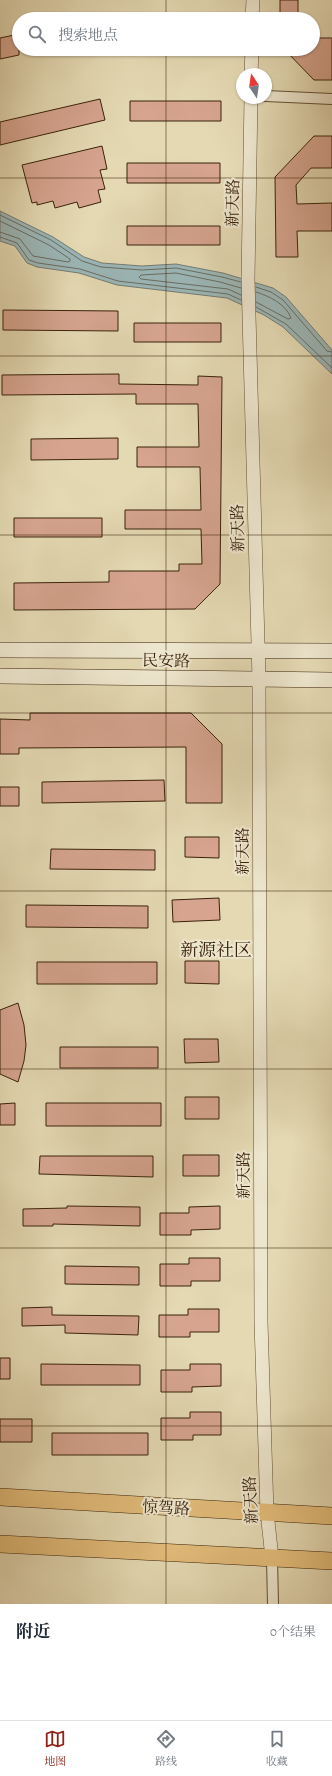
<!DOCTYPE html>
<html lang="zh">
<head>
<meta charset="utf-8">
<style>
  body { margin:0; font-family:Alegreya,"Noto Serif SC",serif; background:#f2f2f3; color:#1f2937 }
  .compass { position:absolute; left:236px; top:68px; width:36px; height:36px; border-radius:50%; background:#fff; box-shadow:0 1px 3px #0004; rotate:347deg }
  .list { margin:0; padding:0; list-style:none }
  h2 { display:flex; justify-content:space-between; align-items:center; height:52px; margin:0; padding:0 16px; font-size:17px }
  h2 small { font-size:13px; font-weight:400; color:#747a83 }
  .icon { flex:none; width:22px; height:22px; fill:none; stroke:currentColor; stroke-width:2; stroke-linecap:round; stroke-linejoin:round }
  .map { position:relative; flex:none; width:332px; height:1604px; overflow:hidden }
  .search { position:absolute; background:#fff; box-shadow:0 1px 3px #0004; left:12px; right:12px; top:12px; height:44px; display:flex; align-items:center; gap:10px; box-sizing:border-box; padding:0 14px; border-radius:22px; color:#747a83; font-size:15px }
  .sheet { height:116px; background:#fff }
  nav { display:flex; justify-content:space-around; align-items:center; box-sizing:border-box; height:56px; border-top:1px solid #e0e1e3; background:#fff; font-size:11px; color:#747a83 }
  nav a { display:grid; justify-items:center; gap:2px }
  nav .on { color:#8f2418 }
  .map>svg:first-child { display:block }
  .water { fill:#9bb7b8; stroke:#747b72 }
  .lines { fill:none; stroke-linecap:round; stroke-linejoin:round }
  .shore { stroke:#6a6c61; stroke-width:1 }
  .building { fill:#d6a48f; stroke:#3a220a }
  .minor-casing { stroke:#645034; stroke-width:12 }
  .tertiary-casing { stroke:#645034; stroke-width:14 }
  .secondary-casing { stroke:#3a220a; stroke-width:16 }
  .primary-casing { stroke:#3a220a; stroke-width:18 }
  .minor { stroke:#ede6ce; stroke-width:10 }
  .tertiary { stroke:#ede6ce; stroke-width:13 }
  .secondary { stroke:#ede6ce; stroke-width:15 }
  .primary { stroke:#e2bc7a; stroke-width:17 }
  .grid { fill:none; stroke:#3a220a; stroke-width:1; stroke-opacity:0.55 }
  .labels { text-anchor:middle; stroke-width:4; stroke-linejoin:round; paint-order:stroke }
  .street-label { font-size:16px; fill:#3a220a; stroke:#ede6ce }
  .quarter-label { font-size:18px; fill:#3a220a; stroke:#ede6ce }
</style>
</head>
<body>
<div class="map">
<svg width="332" height="1604" viewBox="0 0 332 1604">
  <rect width="100%" height="100%" fill="#e4d9b3"/>
  <filter id="stains"><feTurbulence type="fractalNoise" baseFrequency=".005" numOctaves="4"/><feColorMatrix values="0 0 0 0 .2 0 0 0 0 .09 0 0 0 0 .02 0 0 0 .5 -.17"/></filter>
  <radialGradient id="worn" r=".72"><stop offset=".6" stop-color="#630" stop-opacity="0"/><stop offset="1" stop-color="#630" stop-opacity=".3"/></radialGradient>
  <path class="water" d="M0,211L53,237L84,257L102,263L142,266L176,264L223,273L273,288L286,297L332,350V374L283,327L264,315L227,298L117,285L79,273L37,267L27,263L15,246L0,241Z"/>
  <g class="lines">
    <path class="shore" d="M0,215L51,240L82,261L101,267L142,270L176,268L222,277L241,282
      M0,221L49,245L70,259V261L68,262L33,256L20,239L0,232
      M0,237L17,243L29,260L38,263L80,269L118,281L228,294L241,300
      M256,287L271,292L283,300L327,351L332,352
      M241,288L220,282L176,273L141,275L139,277L141,279L228,289L241,295
      M256,292C269,296 286,304 291,318L288,319L256,302
      M256,307L286,324L332,368"/>
  </g>
  <path class="building" d="M280,0H298V19H280Z
    M19,34V55L0,59V38Z
    M313,38H332V80H314L284,49H313Z
    M100,99L105,120L0,145V122Z
    M130,101H221V121H130Z
    M314,136H332V168H311L296,185L297,204L332,203V231H297L298,257H276L275,177Z
    M102,146L107,169L100,170L105,189L98,190L101,202L79,208L77,202L55,208L53,201L37,205V202L32,203L22,165Z
    M127,163H220V183H127Z
    M127,226H220V245H127Z
    M3,310L118,311V331L3,330Z
    M134,323H221V342H134Z
    M119,374V384L198,385V376L222,377L220,584L195,609L14,610V583L109,582V571H179V564H202L201,529H125V510H201L200,467H137V447H199L198,404H136V394L2,395V375Z
    M118,438V459L31,460V439Z
    M14,518H102V537H14Z
    M30,713H191L222,744V803H186V747L19,748V754H0V719L30,720Z
    M164,780L165,801L42,803V782Z
    M0,787H19V806H0Z
    M185,837H219V858L185,857Z
    M51,849L155,850V870L50,869Z
    M219,898L220,920L173,922L172,900Z
    M26,905L148,906V928L26,927Z
    M185,961H219V984L185,983Z
    M37,962H157V984H37Z
    M18,1003L24,1025L26,1045L24,1061L18,1082L0,1074V1010Z
    M184,1039H218L219,1062L185,1063Z
    M60,1047H158V1068H60Z
    M185,1097H219V1119H185Z
    M15,1103V1125H0V1104Z
    M46,1103H161V1126H46Z
    M183,1155H219V1176H183Z
    M40,1156H153V1177L39,1174Z
    M67,1206L140,1207V1226L53,1224V1226H23V1209L67,1208Z
    M220,1206V1229L191,1230V1235H160V1213H189V1207Z
    M189,1258H220V1281H191V1286H160V1264H189Z
    M65,1266L139,1267V1285L65,1284Z
    M52,1307V1315L139,1316L138,1335L65,1333V1325L22,1326V1308Z
    M188,1309H219V1332H190V1337H159V1315H188Z
    M0,1358H10V1379H0Z
    M41,1364L140,1365V1385H41Z
    M190,1364H221V1386L192,1387V1392H161V1370H190Z
    M190,1412H221V1435H193V1440H161V1418H190Z
    M0,1419H32V1442H0Z
    M52,1433H148V1455H52Z"/>
  <g class="lines">
    <defs>
      <path id="minor" d="M266,96L332,99
        M272,1558L273,1604"/>
      <path id="tertiary" d="M252,19L253,0
        M251,74L252,49
        M251,98L248,279L259,679L261,1322L267,1512L272,1558"/>
      <path id="secondary" d="M0,650L332,651
        M0,676L332,680"/>
      <path id="primary" d="M0,1497L332,1516
        M0,1544L332,1561"/>
    </defs>
    <use href="#minor" class="minor-casing"/>
    <use href="#tertiary" class="tertiary-casing"/>
    <use href="#secondary" class="secondary-casing"/>
    <use href="#primary" class="primary-casing"/>
    <use href="#minor" class="minor"/>
    <use href="#tertiary" class="tertiary"/>
    <use href="#secondary" class="secondary"/>
    <use href="#primary" class="primary"/>
  </g>
  <path class="grid" d="M166,0V19M166,49V1604M0,178H332M0,356H332M0,535H332M0,713H332M0,891H332M0,1069H332M0,1248H332M0,1426H332"/>
  <g class="labels">
    <g class="street-label">
      <text transform="translate(232 203) rotate(-89)" y="6">新天路</text>
      <text transform="translate(237 528) rotate(-91)" y="6">新天路</text>
      <text transform="translate(166 660) rotate(1)" y="6">民安路</text>
      <text transform="translate(242 851) rotate(-90)" y="6">新天路</text>
      <text transform="translate(243 1175) rotate(-90)" y="6">新天路</text>
      <text transform="translate(250 1500) rotate(-93)" y="6">新天路</text>
      <text transform="translate(166 1507) rotate(3)" y="6">惊驾路</text>
    </g>
    <g class="quarter-label">
      <text x="216" y="956">新源社区</text>
    </g>
  </g>
  <rect width="100%" height="100%" filter="url(#stains)"/>
  <rect width="100%" height="100%" fill="url(#worn)"/>
</svg>
<svg class="compass" viewBox="-18 -18 36 36"><path d="M0-13l5 13h-10z" fill="#e53935"/><path d="M0 13l5-13h-10z" fill="#747a83"/></svg>
<div class="search"><svg class="icon" aria-label="search" viewBox="0 0 24 24"><circle cx="10" cy="10" r="6"/><path d="M15 15l6 6"/></svg>搜索地点</div>
</div>
<section class="sheet">
<h2>附近<small>0个结果</small></h2>
<ul class="list">
</ul>
</section>
<nav>
<a class="on"><svg class="icon" aria-label="map" viewBox="0 0 24 24"><path d="M3 6l6-2 6 2 6-2v14l-6 2-6-2-6 2zM9 4v14M15 6v14"/></svg>地图</a>
<a><svg class="icon" aria-label="directions" viewBox="0 0 24 24"><path d="M12 3l9 9-9 9-9-9zM9 14v-3h6M13 9l2 2-2 2"/></svg>路线</a>
<a><svg class="icon" aria-label="saved" viewBox="0 0 24 24"><path d="M7 4h10v16l-5-4-5 4z"/></svg>收藏</a>
</nav>
</body>
</html>
